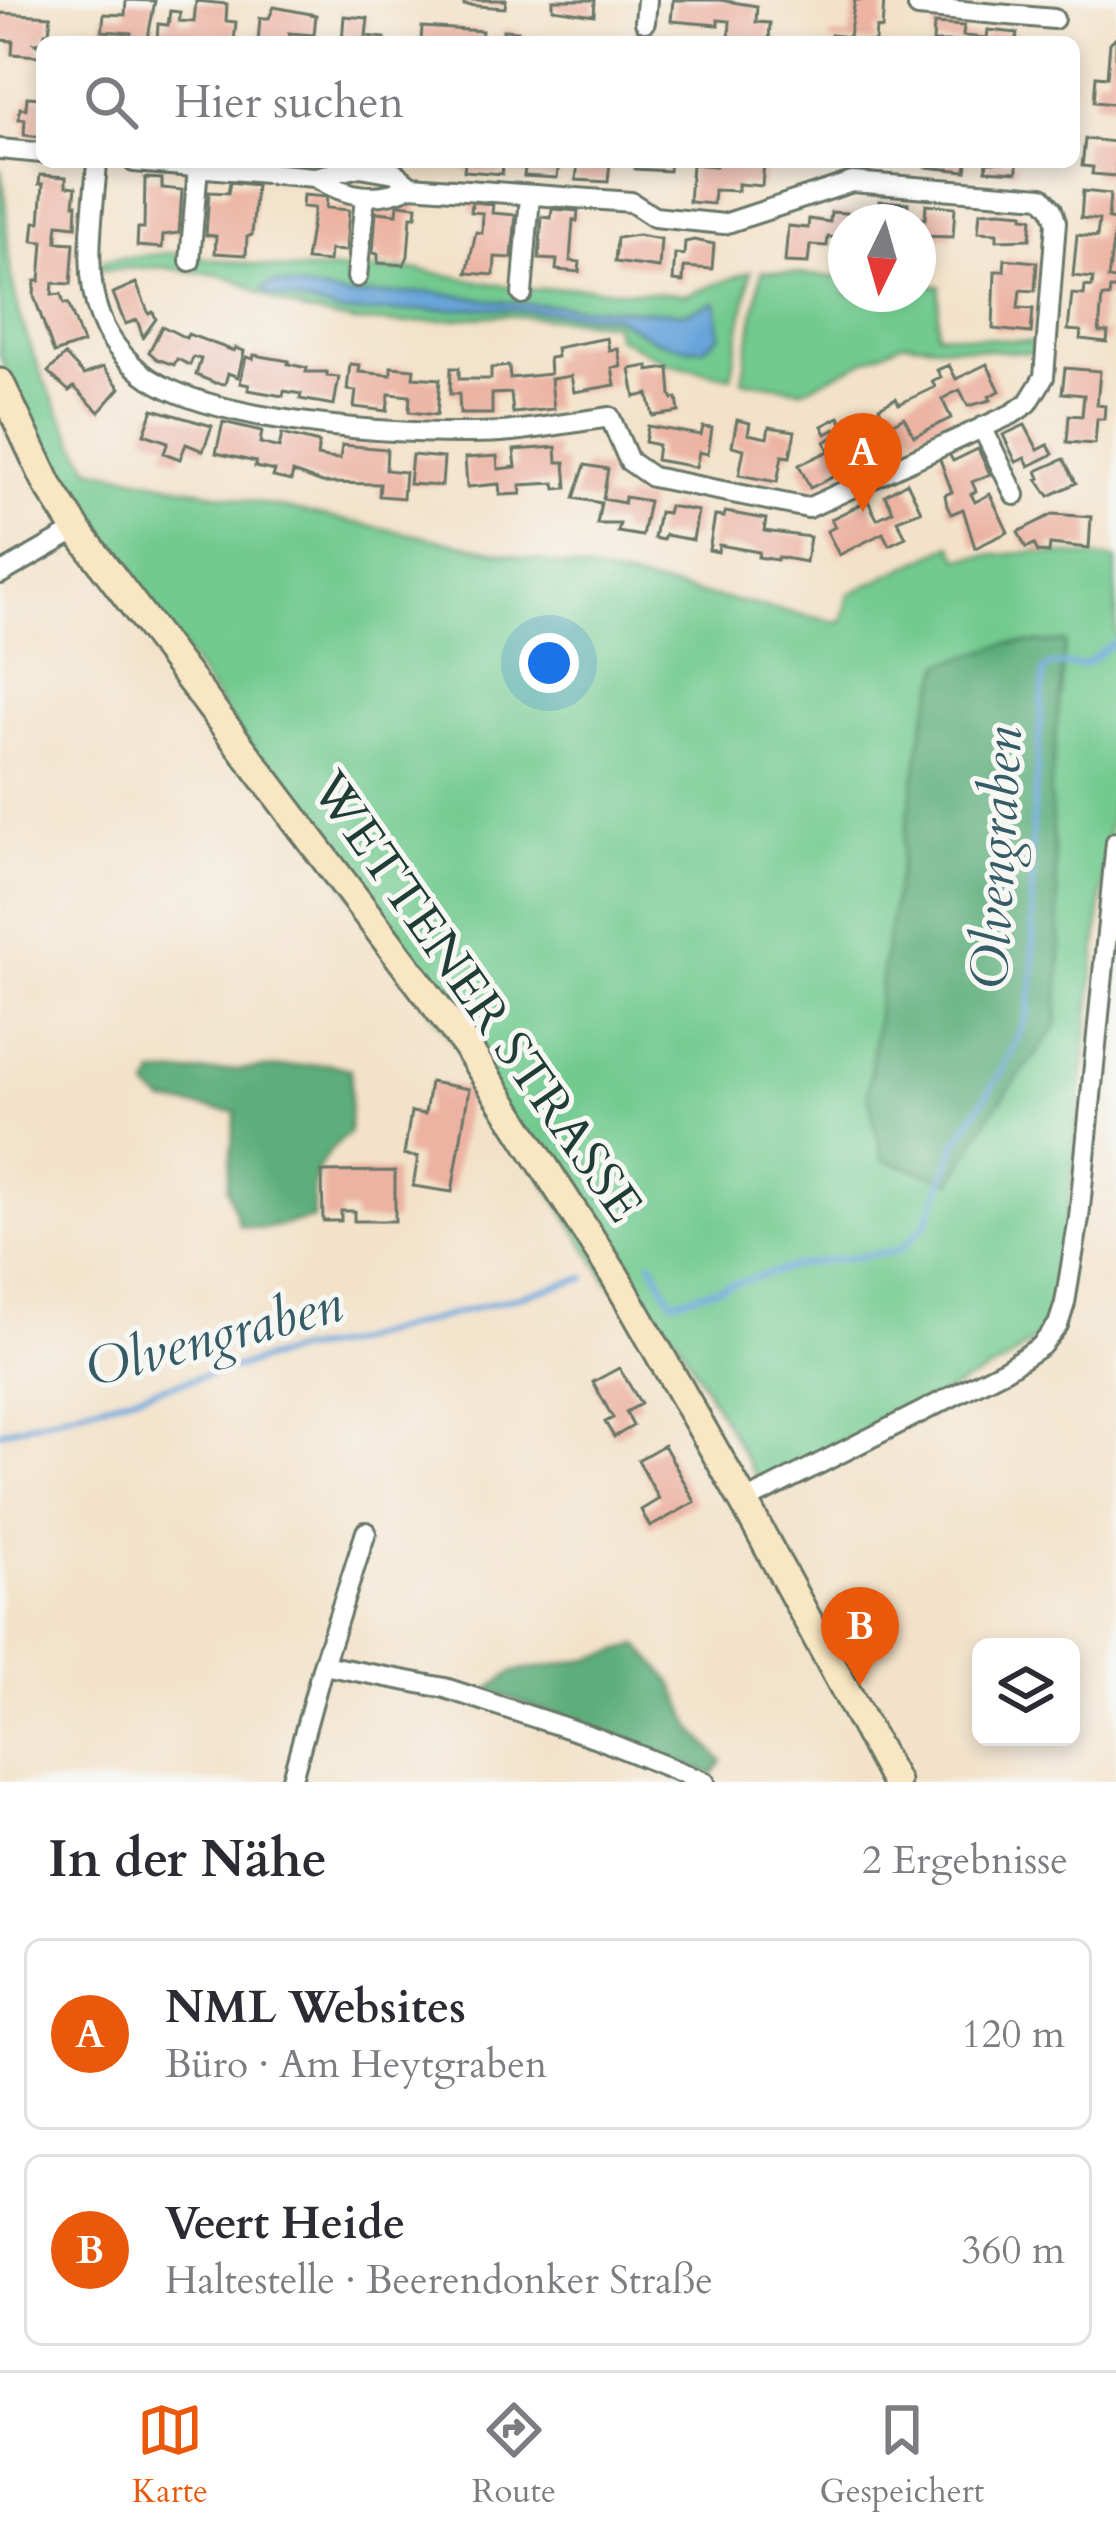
<!DOCTYPE html>
<html lang="de">
<head>
<meta charset="utf-8">
<style>
  body { margin:0; font-family:Cardo,serif; background:#f7f7f7; color:#2b2b33 }
  .controls { position:absolute; right:36px; bottom:36px; display:grid; overflow:hidden; border-radius:18px; box-shadow:0 6px 18px #0003 }
  .controls button { width:108px; height:108px; display:grid; place-items:center; padding:0; border:0; border-bottom:3px solid #e1e1e2; background:#fff; color:#2b2b33; font:60px sans-serif }
  .compass { position:absolute; left:828px; top:204px; width:108px; height:108px; border-radius:50%; background:#fff; box-shadow:0 6px 18px #0003; rotate:185deg }
  .you { position:absolute; left:549px; top:663px; width:42px; height:42px; margin:-30px; border:9px solid #fff; border-radius:50%; background:#1a73e8; box-shadow:0 0 0 18px #1a73e833 }
  .badge { display:grid; place-items:center; width:78px; height:78px; border-radius:50%; background:#ea580c; color:#fff; font-size:39px; font-weight:700 }
  .pin { position:absolute; translate:-50% -99px; filter:drop-shadow(0 3px 6px #0008) }
  .pin::after { content:''; position:absolute; top:63px; width:42px; height:36px; background:inherit; clip-path:polygon(0 0,100% 0,50% 100%) }
  .list { margin:0; padding:0; list-style:none }
  h2 { display:flex; justify-content:space-between; align-items:center; height:156px; margin:0; padding:0 48px; font-size:51px }
  h2 small { font-size:39px; font-weight:400; color:#7c7c81 }
  .list li { display:grid; grid-template-columns:78px 1fr auto; gap:36px; align-items:center; box-sizing:border-box; height:192px; margin:0 24px 24px; padding:0 24px; border:3px solid #e1e1e2; border-radius:18px }
  .list b { display:block; font-size:45px; white-space:nowrap }
  .list p { margin:0; font-size:39px; white-space:nowrap; color:#7c7c81 }
  .list em { font-size:39px; font-style:normal; color:#7c7c81 }
  .icon { flex:none; width:66px; height:66px; fill:none; stroke:currentColor; stroke-width:2; stroke-linecap:round; stroke-linejoin:round }
  .map { position:relative; flex:none; width:1116px; height:1782px; overflow:hidden }
  .search { position:absolute; background:#fff; box-shadow:0 6px 18px #0003; left:36px; right:36px; top:36px; height:132px; display:flex; align-items:center; gap:30px; box-sizing:border-box; padding:0 42px; border-radius:18px; color:#7c7c81; font-size:45px }
  .sheet { height:588px; background:#fff }
  nav { display:flex; justify-content:space-around; align-items:center; box-sizing:border-box; height:168px; border-top:3px solid #e1e1e2; background:#fff; font-size:33px; color:#7c7c81 }
  nav a { display:grid; justify-items:center; gap:6px }
  nav .on { color:#ea580c }
  .map>svg:first-child { display:block }
  .green { fill:#72ca8f; stroke:#488462; stroke-width:3; fill-rule:evenodd }
  .forest { fill:#5dae7a; stroke:#3e7657; stroke-width:3 }
  .water { fill:#69a5da; stroke:#447187; stroke-width:3 }
  .lines { fill:none; stroke-linecap:round; stroke-linejoin:round }
  .stream { stroke:#69a5da; stroke-width:6 }
  .building { fill:#ecb2a2 }
  .street-casing { stroke:#697768; stroke-width:24 }
  .secondary-casing { stroke:#697768; stroke-width:33 }
  .street { stroke:#fff; stroke-width:18 }
  .secondary { stroke:#f9e7c3; stroke-width:27 }
  .labels { text-anchor:middle; stroke-width:10; stroke-linejoin:round; paint-order:stroke }
  .street-label { font-size:51px; fill:#1f3d34; stroke:#f6f6f2 }
  .water-label { font-size:54px; font-style:italic; fill:#355c66; stroke:#f6f6f2 }
</style>
</head>
<body>
<div class="map">
<svg width="1116" height="1782" viewBox="0 0 1116 1782">
  <rect width="100%" height="100%" fill="#f6f6f2"/>
  <filter id="ink" filterUnits="userSpaceOnUse"><feTurbulence type="fractalNoise" baseFrequency=".00833" numOctaves="2"/><feDisplacementMap in="SourceGraphic" scale="24" xChannelSelector="R" yChannelSelector="G"/><feConvolveMatrix kernelMatrix="1 2 1 2 8 2 1 2 1" color-interpolation-filters="sRGB"/></filter>
  <filter id="wash" filterUnits="userSpaceOnUse"><feTurbulence type="fractalNoise" baseFrequency=".004" numOctaves="4" result="noise"/><feDisplacementMap in="SourceGraphic" scale="48" xChannelSelector="R" yChannelSelector="G"/><feGaussianBlur stdDeviation="2.7" result="paint"/><feColorMatrix in="noise" values="0 0 0 0 0 0 0 0 0 0 0 0 0 0 0 0 0 1.4 0 .05"/><feComposite in="paint" operator="in"/></filter>
  <g filter="url(#wash)">
    <rect width="100%" height="100%" fill="#f3e2c9"/>
    <path class="green" d="M0,167C7,182 6,243 10,268C21,342 53,404 90,468L842,623L849,594L952,545L959,558L1037,552L1116,559V762L1059,1300L1035,1340L1004,1363L761,1486L675,1334L608,1281L477,1076L67,482L44,463L0,355Z
      M168,253L293,270H419L527,290L576,287L687,295L751,271L731,377L668,363L616,336L614,323L504,315L405,323L355,322L307,312L275,301L237,280L219,275L160,267L101,270L104,260ZM273,283L347,296L430,292L511,303L685,313L715,303L720,334L655,340L614,317L487,308L343,313Z
      M762,271L846,278V294H918V284L940,286L937,333L1039,343L1038,354L904,342L803,390L742,380Z"/>
    <path class="forest" d="M1065,642L1050,794L1061,949L1057,1026L991,1113L952,1182L882,1159L868,1093L883,965L924,722L942,664L1009,643Z
      M328,1064L351,1069L349,1133C314,1162 313,1175 313,1219L263,1229L239,1225L227,1187L236,1112L164,1102L148,1089L154,1075Z
      M639,1645L673,1683L693,1729L722,1761L712,1775L488,1690L513,1672L590,1659Z"/>
    <path class="water" d="M273,283L347,296L430,292L511,303L685,313L716,302L720,335L704,348H687L655,340L614,316L487,308L343,313L265,293L263,287Z"/>
    <g class="lines">
      <path class="stream" d="M651,1261L672,1301L803,1264L899,1251L926,1224L958,1140L1004,1068L1028,1014L1034,976L1031,853L1044,670L1051,665H1084L1116,641
        M0,1432L295,1351L340,1345L585,1278"/>
    </g>
    <g id="blocks">
      <path class="building" d="M126,0L155,1L147,42L130,40L131,33L102,31L104,14L125,15Z
        M464,0H506L505,8L464,5Z
        M553,0H595L594,15L553,9Z
        M673,0H720L757,6L756,22L770,23L769,42H729L730,21L718,20V25L671,21Z
        M855,0H884L882,29L876,28L875,42H830L831,35L849,37Z
        M196,1L227,4L226,21L236,22L234,42H157L158,24L168,25L170,11L180,12L179,21L194,22Z
        M274,7L316,15L314,35L289,33L291,42H258L260,18H269Z
        M0,13L51,16L49,33H45L44,42L35,43L40,47L39,56L12,54L13,41L0,40Z
        M344,16L368,18L366,36L385,38V42H342Z
        M934,24L964,26L963,36L987,38L988,30L1017,33L1016,42H933Z
        M422,27L482,31L481,42H421Z
        M503,30L518,31V37L535,39V42H493L494,37L503,38Z
        M1116,37V104L1094,102L1096,76L1107,77L1110,43Z
        M27,97L42,98L39,137L24,135L25,119H19L20,108L26,109Z
        M1085,139L1116,142V176L1092,174L1093,167L1082,166Z
        M465,162H503L502,174L464,171Z
        M512,162H559L557,178L524,176L525,168L511,167Z
        M578,162H610L608,182L576,180Z
        M636,162H670L669,171L635,169Z
        M716,162L764,163L762,186L738,184V191L714,190L713,204L689,202L692,164L716,166Z
        M925,162H967L966,171L925,167Z
        M987,162H1017V172L986,170Z
        M40,175L66,177V186L76,187L74,204H77L76,226L58,224L57,233V242L74,243L71,284L53,283L52,295L61,294L64,304L68,303L83,343L54,353L34,296L35,281H40L43,242L33,241L35,222H40L43,184H39Z
        M145,178L162,179V188L182,190L179,233L163,235L162,248L137,246L138,228H144Z
        M230,182L256,185L252,235L247,237L246,255L215,253L216,236L206,235L209,192L228,193Z
        M1083,191L1110,194L1108,219L1116,220L1108,279L1116,280V289H1110L1109,297H1102L1099,332H1108L1107,342L1080,339L1081,331L1068,330L1072,294L1084,295L1085,286L1092,287L1093,278L1073,276L1077,235L1097,237L1099,220L1081,218Z
        M303,195L327,197L326,208L349,210L346,251L330,250L329,262L306,260L314,208L302,207Z
        M879,201L908,203L907,222H877Z
        M472,202L493,204L492,213L516,215L512,258L495,257L494,275L467,273L476,232L482,233L483,213L471,212Z
        M398,204L417,206L416,216H411L408,256L404,265L378,263V254L373,253L376,212L397,214Z
        M926,204L955,207L953,237L918,236V218L925,219Z
        M552,209L578,211L577,221L573,220L570,261L580,262L579,272L556,270L557,260L539,259L542,217L551,218Z
        M1000,211L1023,213V217L1032,218L1030,239L997,240V233L978,232L980,212Z
        M831,212L860,214L859,222H846V238L828,237L827,246L810,245L808,263L785,262L788,226L808,228L809,219L830,222Z
        M638,235L661,239L659,268L615,262L617,238Z
        M694,240L714,244L712,269L684,267L683,282L673,281L675,254L684,255L685,242Z
        M1005,259L1037,262L1035,291L1020,290L1018,308L1033,309L1031,333L993,329L995,271H1004Z
        M136,283L149,314L153,312L156,319L143,337L137,320L125,324L113,293Z
        M162,326L186,338L188,334L234,351L235,348L244,351L238,377L228,373L225,384L215,383L196,375L201,359L193,357L190,365L177,359L174,365L157,359L149,352Z
        M607,338L609,350L618,349L621,367L612,368L615,385L574,392L571,376L551,379L554,409L513,413L511,393L492,394V414H460L459,394H450L451,368H459V379H491V368L509,366L510,378L550,374L549,358L557,357L556,348Z
        M65,355L84,375L103,367L120,388L99,412L74,387L69,391L48,372Z
        M254,355L289,361L288,364L307,368L306,372H327V376L339,377L334,405L300,399L301,394L284,391L283,396L248,390L249,385L240,383L246,357L253,359Z
        M350,364L360,365L359,372L391,375V367L414,369L413,377L440,379L437,415L409,412L410,396L389,394L387,411L354,407L356,391L347,390Z
        M987,364L1000,391L989,396L991,400L968,406L960,390L949,395L942,399L951,418L914,436L904,417L897,421L888,425L898,444L861,462L851,443L843,447L835,429L826,434L822,426L839,417L846,430L864,421L881,412L879,407L896,398L899,404L935,387L932,381L941,377L937,370L949,365L956,379Z
        M648,366V371L669,368L671,395L673,399L677,398L679,412L653,416L648,394L635,397L630,369Z
        M1065,368L1100,371L1097,405L1105,406L1104,419H1097L1095,444L1067,442L1069,415L1082,416L1084,395L1062,393Z
        M153,409L212,426L203,451L186,444L180,459L164,453L168,442L144,434Z
        M737,420L750,423L748,434L767,438L769,427L795,431L790,457L782,456L777,482L739,475L744,449L732,446Z
        M223,422L262,431L260,443L279,448L282,434L319,443L317,456L327,458L340,459L342,445L387,449L386,470L405,472L403,498L379,496L380,484L322,483L293,472L291,481L273,477L275,471L255,467L256,462L216,453Z
        M1025,425L1038,450L1048,445L1053,454L1029,466L1025,458L1016,462L1003,435Z
        M648,426L701,435L703,427L712,428L708,454L699,452L696,467L656,460L658,445L645,442Z
        M833,437L843,458L835,462L841,473L810,488L799,465L829,451L825,442Z
        M556,447L557,462H565L567,488L556,489L555,483L520,485L521,494L500,495L499,484L467,487L465,458L497,456L498,469L516,467L514,450Z
        M978,449L990,474L972,482L976,491L971,494L975,502L990,494L1008,532L975,548L963,509L951,514L947,506L945,495L952,492L939,457L948,452L953,461Z
        M412,455L444,458L442,486L409,484Z
        M1064,459L1076,483L1049,496L1037,479L1040,478L1037,471Z
        M585,465L608,469L603,499L624,503L625,497L649,501L642,536L618,532L620,524H597L601,503L574,498Z
        M907,482L921,511L897,520L906,537L889,545L883,533L839,555L827,531L835,527L831,519L868,501L877,519L893,511L885,495Z
        M669,506L698,511L693,540L665,535L663,540L654,538L659,512L667,513Z
        M725,512L766,519L764,531L810,537L806,562L778,557L777,560L758,557L759,552L719,545L718,552L709,550L715,516L724,517Z
        M1053,514L1091,517L1089,548L1050,544L1049,553L1038,552L1034,544L1026,548L1018,532Z
        M430,1082L469,1089L452,1192L413,1186L418,1157L404,1155L411,1112L425,1114Z
        M395,1171V1221H354V1211H341V1221H323L322,1172Z
        M619,1368L641,1404L626,1412L633,1426L614,1437L605,1422L613,1418L593,1382Z
        M664,1445L695,1502L650,1527L641,1510L659,1499L638,1460Z"/>
    </g>
  </g>
  <g filter="url(#ink)">
    <use href="#blocks" fill-opacity="0" stroke="#697768" stroke-width="3"/>
    <g class="lines">
      <defs>
        <path id="street" d="M918,0V7L1054,19
          M645,22L647,0
          M0,149L42,153
          M97,162C94,211 82,270 100,317C110,344 133,370 159,384C234,425 416,437 501,432C538,429 574,422 610,417L629,461L652,477L808,508L1012,414L1028,403L1044,377L1056,222L1052,209L1042,197L852,182L724,224L654,217L631,202L411,186C377,203 346,197 315,177
          M134,162L315,177L360,167L395,173L411,186
          M190,261L198,167
          M357,277L365,197
          M522,294L530,196
          M982,427L1015,495
          M0,574L77,530
          M744,1502L1006,1369L1041,1346L1058,1325L1065,1303L1079,1218L1116,842
          M323,1665L445,1688L594,1737L705,1782
          M291,1782L323,1665L366,1532"/>
        <path id="secondary" d="M0,383L48,485L77,530L465,1044L615,1276L744,1502L895,1782"/>
      </defs>
      <use href="#street" class="street-casing"/>
      <use href="#secondary" class="secondary-casing"/>
      <use href="#street" class="street"/>
      <use href="#secondary" class="secondary"/>
    </g>
  </g>
  <g class="labels">
    <g class="street-label">
      <text transform="translate(478 996) rotate(55)" y="18">WETTENER STRASSE</text>
    </g>
    <g class="water-label">
      <text transform="translate(995 858) rotate(-87)" y="19">Olvengraben</text>
      <text transform="translate(213 1335) rotate(-15)" y="19">Olvengraben</text>
    </g>
  </g>
</svg>
<div class="controls">
<button><svg class="icon" aria-label="layers" viewBox="0 0 24 24"><path d="M12 4l9 5-9 5-9-5zM3 14l9 5 9-5"/></svg></button>
</div>
<svg class="compass" viewBox="-18 -18 36 36"><path d="M0-13l5 13h-10z" fill="#e53935"/><path d="M0 13l5-13h-10z" fill="#7c7c81"/></svg>
<div class="you"></div>
<div class="pin badge" style="left:863px;top:512px">A</div>
<div class="pin badge" style="left:860px;top:1686px">B</div>
<div class="search"><svg class="icon" aria-label="search" viewBox="0 0 24 24"><circle cx="10" cy="10" r="6"/><path d="M15 15l6 6"/></svg>Hier suchen</div>
</div>
<section class="sheet">
<h2>In der Nähe<small>2 Ergebnisse</small></h2>
<ul class="list">
<li><span class="badge">A</span><div><b>NML Websites</b><p>Büro · Am Heytgraben</p></div><em>120 m</em></li>
<li><span class="badge">B</span><div><b>Veert Heide</b><p>Haltestelle · Beerendonker Straße</p></div><em>360 m</em></li>
</ul>
</section>
<nav>
<a class="on"><svg class="icon" aria-label="map" viewBox="0 0 24 24"><path d="M3 6l6-2 6 2 6-2v14l-6 2-6-2-6 2zM9 4v14M15 6v14"/></svg>Karte</a>
<a><svg class="icon" aria-label="directions" viewBox="0 0 24 24"><path d="M12 3l9 9-9 9-9-9zM9 14v-3h6M13 9l2 2-2 2"/></svg>Route</a>
<a><svg class="icon" aria-label="saved" viewBox="0 0 24 24"><path d="M7 4h10v16l-5-4-5 4z"/></svg>Gespeichert</a>
</nav>
</body>
</html>
